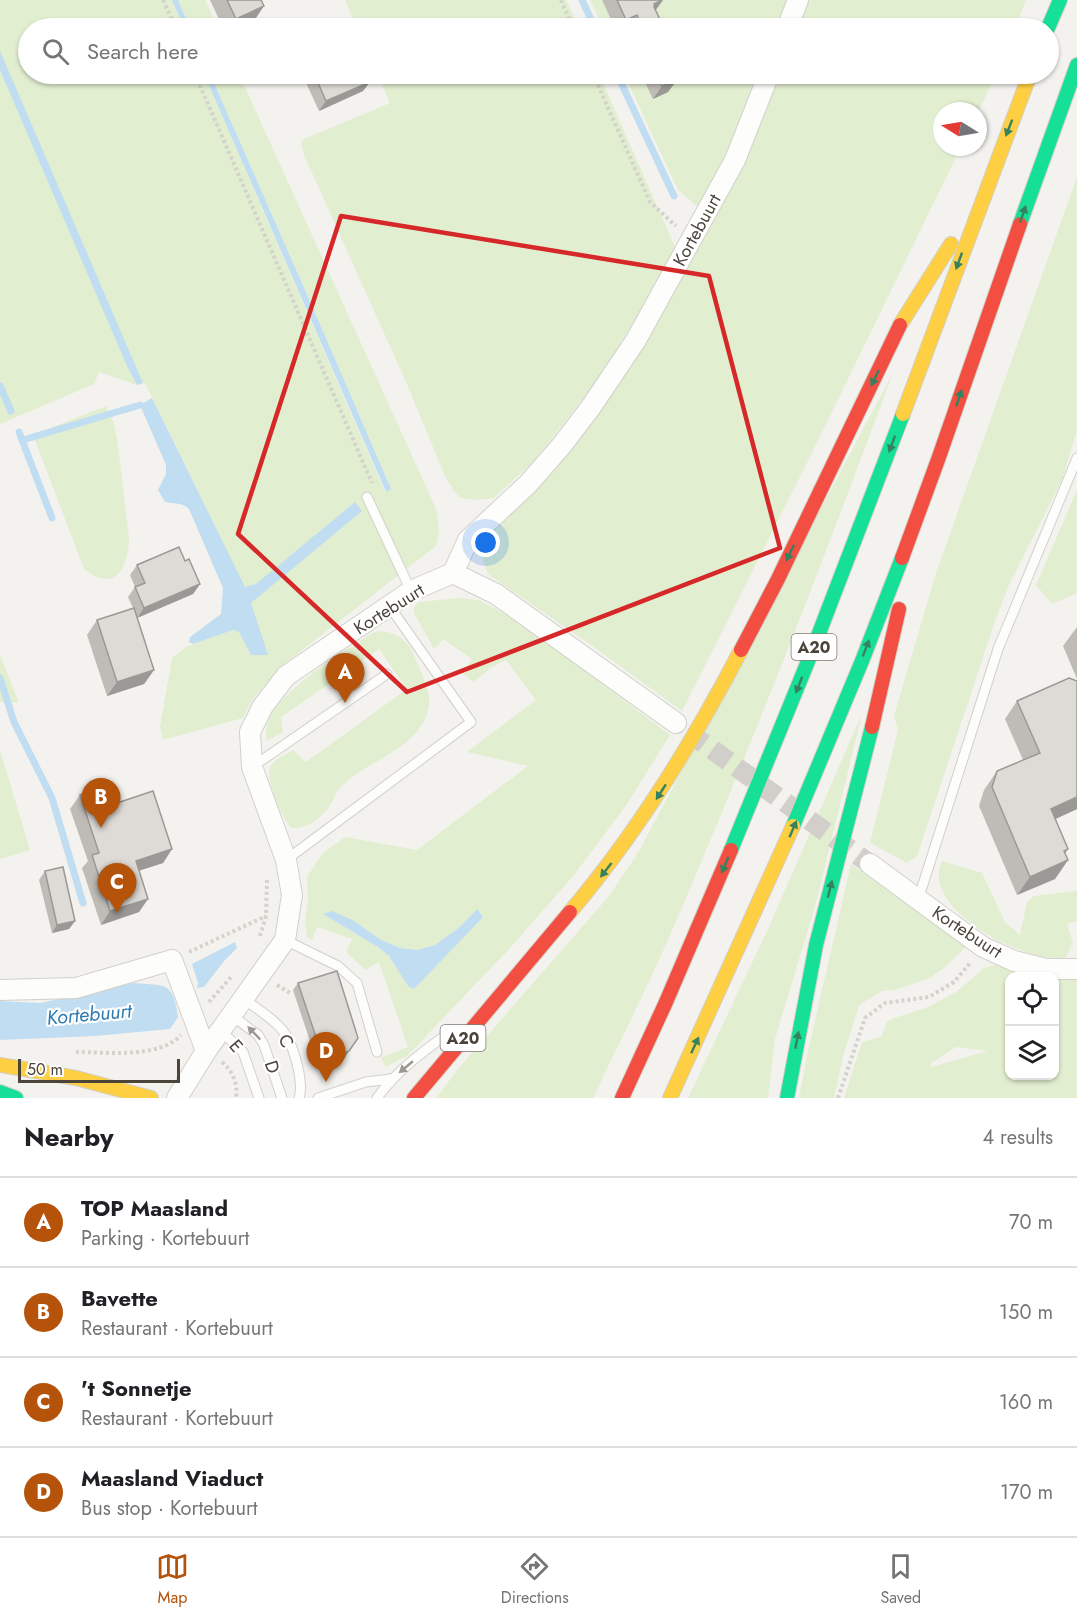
<!DOCTYPE html>
<html lang="en">
<head>
<meta charset="utf-8">
<style>
  body { margin:0; font-family:Jost,sans-serif; background:#f2f2f2; color:#202124 }
  .controls { position:absolute; right:18px; bottom:18px; display:grid; overflow:hidden; border-radius:12px; box-shadow:0 2px 4px #0004 }
  .controls button { width:54px; height:54px; display:grid; place-items:center; padding:0; border:0; border-bottom:2px solid #e0e0e0; background:#fff; color:#202124; font:30px sans-serif }
  .compass { position:absolute; left:933px; top:102px; width:54px; height:54px; border-radius:50%; background:#fff; box-shadow:0 2px 4px #0004; rotate:281deg }
  .scale { position:absolute; left:18px; bottom:15px; width:162px; box-sizing:border-box; padding-left:6px; border:3px solid #4b4439; border-top:0; font-size:16px; line-height:21px; white-space:nowrap; color:#4b4439; -webkit-text-stroke:4px #fff; paint-order:stroke }
  .you { position:absolute; left:486px; top:543px; width:21px; height:21px; margin:-15px; border:4px solid #fff; border-radius:50%; background:#1a73e8; box-shadow:0 0 0 9px #1a73e833 }
  .badge { display:grid; place-items:center; width:39px; height:39px; border-radius:50%; background:#b45309; color:#fff; font-size:20px; font-weight:700 }
  .pin { position:absolute; translate:-50% -50px; filter:drop-shadow(0 2px 3px #0008) }
  .pin::after { content:''; position:absolute; top:32px; width:21px; height:18px; background:inherit; clip-path:polygon(0 0,100% 0,50% 100%) }
  .list { margin:0; padding:0; list-style:none }
  h2 { display:flex; justify-content:space-between; align-items:center; height:78px; margin:0; padding:0 24px; font-size:26px }
  h2 small { font-size:20px; font-weight:400; color:#757577 }
  .list li { display:grid; grid-template-columns:39px 1fr auto; gap:18px; align-items:center; box-sizing:border-box; height:90px; padding:0 24px; border-top:2px solid #e0e0e0 }
  .list b { display:block; font-size:22px; white-space:nowrap }
  .list p { margin:0; font-size:20px; white-space:nowrap; color:#757577 }
  .list em { font-size:20px; font-style:normal; color:#757577 }
  .icon { flex:none; width:33px; height:33px; fill:none; stroke:currentColor; stroke-width:2; stroke-linecap:round; stroke-linejoin:round }
  .map { position:relative; flex:none; width:1077px; height:1098px; overflow:hidden }
  .search { position:absolute; background:#fff; box-shadow:0 2px 4px #0004; left:18px; right:18px; top:18px; height:66px; display:flex; align-items:center; gap:15px; box-sizing:border-box; padding:0 21px; border-radius:33px; color:#757577; font-size:22px }
  .sheet { height:438px; background:#fff }
  nav { display:flex; justify-content:space-around; align-items:center; box-sizing:border-box; height:84px; border-top:2px solid #e0e0e0; background:#fff; font-size:16px; color:#757577 }
  nav a { display:grid; justify-items:center; gap:3px }
  nav .on { color:#b45309 }
  .map>svg:first-child { display:block }
  .green { fill:#e1eecf; fill-rule:evenodd }
  .water { fill:#c0ddf1 }
  .lines { fill:none; stroke-linecap:round; stroke-linejoin:round }
  .stream { stroke:#c0ddf1; stroke-width:7 }
  .street-tunnel { stroke:#d2cfca; stroke-width:20; stroke-dasharray:20 10; stroke-linecap:butt }
  .lane-casing { stroke:#d2d0cb; stroke-width:11 }
  .street-casing { stroke:#d2d0cb; stroke-width:22 }
  .fast-casing { stroke:#d3cfc5; stroke-width:16 }
  .slow-casing { stroke:#d3cfc5; stroke-width:16 }
  .jam-casing { stroke:#d3cfc5; stroke-width:16 }
  .path { stroke:#d3d2cc; stroke-width:4; stroke-dasharray:3 3; stroke-linecap:butt }
  .lane { stroke:#fdfdfc; stroke-width:9 }
  .street { stroke:#fdfdfc; stroke-width:20 }
  .fast { stroke:#16e098; stroke-width:14 }
  .slow { stroke:#ffcf43; stroke-width:14 }
  .jam { stroke:#f24e42; stroke-width:14 }
  .wall { fill:#bfbcb8 }
  .shaded-wall { fill:#9b9996 }
  .building { fill:#dedbd6; stroke:#9b9996; stroke-width:1.5 }
  .oneway { fill:#36825f }
  .oneway2 { fill:#9b9791 }
  .marked { fill:none; stroke:#d62828; stroke-width:4.5; stroke-linejoin:round }
  .labels { text-anchor:middle; stroke-width:4.5; stroke-linejoin:round; paint-order:stroke }
  .shield { fill:#fff; stroke:#817c74; stroke-width:1.5 }
  .shield-label { font-size:16px; font-weight:bold; fill:#4b4439 }
  .street-label { font-size:18px; fill:#4b4439; stroke:#fff }
  .water-label { font-size:20px; font-style:italic; fill:#2e7ab2; stroke:#fff }
</style>
</head>
<body>
<div class="map">
<svg width="1077" height="1098" viewBox="0 0 1077 1098">
  <rect width="100%" height="100%" fill="#f4f2ee"/>
  <path class="green" d="M0,0H172L184,28H28V74H204L385,492L391,489L323,331L210,74H239L437,511L439,532L436,546L279,668L253,699L243,718L163,740L160,727L172,658L186,647L233,630L239,632L251,655H267L250,603L362,511L256,584L245,588L146,385L143,383L137,385L99,372L94,384L0,424Z
    M178,0H205L218,28H190Z
    M345,0H566L579,28H357Z
    M590,0H787L777,28H604Z
    M806,0H1026L1015,28H797Z
    M377,74H599L676,249L641,310L593,386L533,462L494,498L477,500L461,498L455,493L445,476L406,382L304,155L301,142L302,140L390,103Z
    M624,74H760L701,210L678,190Z
    M780,74H996L978,112L942,111V147H961L806,465L682,711L591,645L488,574L482,558L484,540L555,468L604,403L655,325L744,158Z
    M1077,177V430L1062,480L1010,583L996,618L917,856L907,863L870,843L898,730L894,716L936,573Z
    M893,373C821,567 746,761 663,951C641,1000 616,1049 593,1098H436L459,1068L609,896L638,853Z
    M106,406L114,423L117,438L129,538C128,568 116,594 84,569L33,435Z
    M1077,490V593L1052,604L1036,585Z
    M461,598L479,600L506,615L572,661L670,735L627,804L574,875L512,946L408,1055L386,1067L381,1058L408,1047L379,962L365,970L346,952L352,939L317,927L312,940L307,937L305,922L308,902L307,877L322,854L345,837L417,850L528,766L467,752L536,700L506,660L492,667L473,682L462,673L472,659L443,639L434,649L414,613V608L418,602ZM477,910L483,917L408,986L389,956L378,947L323,914L354,921L381,940L400,948L417,950L435,945L460,927Z
    M381,631C401,633 410,644 417,662C422,675 433,697 428,711C416,750 368,760 342,786C336,791 334,799 330,805C322,818 307,829 292,828C283,822 265,778 270,767C274,759 286,755 293,750L306,762L407,689L379,649L281,717L283,732L267,741C257,701 339,656 366,637L374,632Z
    M0,655L19,703L0,702Z
    M862,714L816,903L775,1039L768,1098H688L768,929Z
    M0,750L30,850L0,859Z
    M942,861L982,873L1005,922L1020,935L1027,902L1034,896L1077,891V921L1067,924L1073,943L1065,959C1049,958 1035,956 1020,950C989,940 924,900 942,861Z
    M851,864L966,947L944,968L930,978L895,990L882,991L859,1005L843,1057L834,1098H799L808,1051Z
    M995,965L1032,976H1010V1076H1054L1055,979H1077V1098H844L862,1042L881,1037L887,1022L894,1018L926,1008L956,992L984,968ZM956,1047L988,1051L931,1067L930,1064Z"/>
  <path class="water" d="M172,0H178L190,28H184Z
    M0,51L143,383L137,385L127,366L0,70Z
    M204,74H210L323,331L391,489L386,492Z
    M152,398L245,587L256,584L355,502L362,511L251,603L268,655H251L239,632L233,630L193,644L189,642L190,637L221,614L223,588L189,509C182,502 174,504 165,502L158,490L166,474V465L140,405Z
    M477,909L483,917L414,989L408,986L389,956L378,947L323,914L332,911L354,921L381,940L400,948L417,950L435,945L460,927Z
    M235,942L237,948L225,960L204,987L197,988L198,983L192,964Z
    M134,983C166,986 173,981 178,1017L170,1029L95,1036L0,1040V1001L40,1003Z"/>
  <g class="lines">
    <path class="stream" d="M582,0L595,28
      M617,74L674,196
      M0,386L11,411
      M19,432L52,518
      M23,440L140,405
      M0,678L14,722L52,798L83,903"/>
    <path class="street-tunnel" d="M688,732L870,864"/>
    <defs>
      <path id="lane" d="M367,497L411,591
        M252,767L387,674
        M286,860L471,722L390,607
        M918,900L998,649L1077,458
        M285,940L338,966L357,983L377,1052
        M244,999C257,1009 280,1023 287,1037C295,1051 304,1084 299,1098
        M231,1015L258,1035L264,1045L282,1098
        M221,1031L243,1052L259,1098
        M318,1098L366,1082L390,1079
        M377,1098C397,1070 425,1050 453,1030"/>
      <path id="street" d="M787,28L798,0
        M453,573L496,594L676,723
        M870,864L983,947L1014,961L1046,969H1077
        M0,990L76,988L172,960L206,1051
        M177,1098L206,1051L285,940L292,895L286,860L252,767L250,732L263,706L286,676L411,591L453,573L468,540L528,484L562,445L591,407L636,340L735,160L769,74"/>
      <path id="fast" d="M1048,28L1060,0
        M1020,224L1077,65
        M793,826L862,661L902,558
        M731,850L813,649L903,414
        M0,1092L16,1098
        M787,1098L816,945L872,727"/>
      <path id="slow" d="M900,325L951,244
        M903,414L1030,74
        M570,912C638,832 692,744 741,650
        M0,1065L76,1078L151,1098
        M670,1098L793,826"/>
      <path id="jam" d="M902,558L939,457L1020,224
        M741,650L778,579L900,325
        M872,727L899,609
        M414,1098L570,912
        M622,1098L666,1002L731,850"/>
    </defs>
    <use href="#lane" class="lane-casing"/>
    <use href="#street" class="street-casing"/>
    <use href="#fast" class="fast-casing"/>
    <use href="#slow" class="slow-casing"/>
    <use href="#jam" class="jam-casing"/>
    <path class="path" d="M163,0L176,28
      M561,0L573,28
      M195,74L372,483
      M593,74L650,202L676,226
      M260,936L266,916L267,879
      M189,952L266,916
      M277,985L290,993
      M209,1002L232,976
      M76,1052C106,1052 159,1059 181,1035
      M222,1062C233,1072 238,1083 236,1098
      M838,1098L865,1018L885,1003L929,997L954,982L971,962"/>
    <use href="#lane" class="lane"/>
    <use href="#street" class="street"/>
    <use href="#fast" class="fast"/>
    <use href="#slow" class="slow"/>
    <use href="#jam" class="jam"/>
  </g>
  <path class="wall" d="M210,0H261L254,21L237,28H223Z
    M602,0H663L656,10L664,28H615Z
    M302,74H376L363,91L319,111Z
    M641,74H681L676,75L668,92L653,99Z
    M185,561L200,584L193,594L137,618L154,670L144,684L107,696L87,635L97,620L133,608L128,597L135,587L130,575L137,565Z
    M1077,627V679L1063,646Z
    M1077,681V809L1055,819L1065,854L1068,860L1055,879L1017,895L979,806L984,790L997,771L1023,760L1005,719L1017,701Z
    M80,795L117,803L172,849L163,863L139,870L148,899L139,912L101,925L82,868L88,861L70,809Z
    M45,871L75,921L69,929L52,933L39,880Z
    M298,983L344,1059L334,1061L325,1058L314,1043L311,1044L293,990Z"/>
  <path class="shaded-wall" d="M662,0H663L654,12V4Z
    M264,6L254,21L237,28H229L236,19Z
    M637,15L628,28H620L626,20Z
    M374,74H376L363,91L319,111L326,101Z
    M678,79L668,92L653,99L662,86Z
    M200,584L193,594L137,618L144,608Z
    M154,670L144,684L107,696L117,682Z
    M1077,797V809L1038,827L1051,809Z
    M172,849L163,863L126,875L136,861Z
    M1068,849L1057,865L1068,860L1055,879L1017,895L1030,877L1064,851Z
    M148,899L139,912L101,925L110,911Z
    M75,921L69,929L52,933L57,925Z
    M319,1035L314,1043L311,1044L316,1037Z
    M330,1050L349,1051L344,1059L334,1061L325,1058Z"/>
  <path class="building" d="M227,0H261L264,6L236,19Z
    M617,0H662L654,4L655,7H654L664,28H642L637,15L626,20Z
    M314,74H374L367,77L370,82L326,101Z
    M656,74H675L678,79L662,86Z
    M179,547L185,561L189,559L200,584L144,608L135,587L145,583L137,565Z
    M134,608L154,670L117,682L97,620Z
    M1069,678L1077,681V797L1051,809L1068,849L1064,851L1068,860L1030,877L992,787L997,771L1040,753L1017,701Z
    M110,785L117,803L153,791L172,849L136,861L148,899L110,911L92,855L99,853L80,795Z
    M63,867L75,921L57,925L45,871Z
    M337,971L358,1038L349,1051L340,1054L330,1050L319,1035L316,1037L298,983Z"/>
  <defs><path id="oneway-solid" d="M-6-.8H1V-3.2L6.5 0L1 3.2V.8H-6Z" transform="scale(1.5)"/></defs>
  <g class="oneway">
    <use href="#oneway-solid" transform="translate(1009 128) rotate(111)"/>
    <use href="#oneway-solid" transform="translate(1023 214) rotate(-71)"/>
    <use href="#oneway-solid" transform="translate(959 261) rotate(110)"/>
    <use href="#oneway-solid" transform="translate(875 378) rotate(116)"/>
    <use href="#oneway-solid" transform="translate(959 398) rotate(-71)"/>
    <use href="#oneway-solid" transform="translate(892 444) rotate(110)"/>
    <use href="#oneway-solid" transform="translate(790 553) rotate(116)"/>
    <use href="#oneway-solid" transform="translate(866 648) rotate(-69)"/>
    <use href="#oneway-solid" transform="translate(799 685) rotate(111)"/>
    <use href="#oneway-solid" transform="translate(661 792) rotate(123)"/>
    <use href="#oneway-solid" transform="translate(793 829) rotate(-67)"/>
    <use href="#oneway-solid" transform="translate(725 865) rotate(113)"/>
    <use href="#oneway-solid" transform="translate(606 870) rotate(128)"/>
    <use href="#oneway-solid" transform="translate(830 889) rotate(-76)"/>
    <use href="#oneway-solid" transform="translate(797 1040) rotate(-79)"/>
    <use href="#oneway-solid" transform="translate(695 1045) rotate(-65)"/>
  </g>
  <g class="oneway2">
    <use href="#oneway-solid" transform="translate(254 1033) rotate(-134)"/>
    <use href="#oneway-solid" transform="translate(406 1067) rotate(140)"/>
  </g>
  <path class="marked" d="M341,216L709,276L780,548L407,692L238,534Z"/>
  <g class="labels">
    <g class="shield">
      <rect x="791.5" y="634" width="45" height="26" rx="4.5"/>
      <rect x="440.5" y="1025" width="45" height="26" rx="4.5"/>
    </g>
    <g class="shield-label">
      <text x="814" y="653">A20</text>
      <text x="463" y="1044">A20</text>
    </g>
    <g class="street-label">
      <text transform="translate(697 230) rotate(-61)" y="6">Kortebuurt</text>
      <text transform="translate(389 609) rotate(-32)" y="6">Kortebuurt</text>
      <text transform="translate(967 932) rotate(33)" y="6">Kortebuurt</text>
      <text transform="translate(286 1041) rotate(61)" y="6">C</text>
      <text transform="translate(236 1046) rotate(49)" y="6">E</text>
      <text transform="translate(272 1067) rotate(72)" y="6">D</text>
    </g>
    <g class="water-label">
      <text transform="translate(89 1014) rotate(-5)" y="7">Kortebuurt</text>
    </g>
  </g>
</svg>
<div class="controls">
<button><svg class="icon" aria-label="locate" viewBox="0 0 24 24"><circle cx="12" cy="12" r="6"/><path d="M12 2v4M12 18v4M2 12h4M18 12h4"/></svg></button>
<button><svg class="icon" aria-label="layers" viewBox="0 0 24 24"><path d="M12 4l9 5-9 5-9-5zM3 14l9 5 9-5"/></svg></button>
</div>
<svg class="compass" viewBox="-18 -18 36 36"><path d="M0-13l5 13h-10z" fill="#e53935"/><path d="M0 13l5-13h-10z" fill="#757577"/></svg>
<div class="scale">50 m</div>
<div class="you"></div>
<div class="pin badge" style="left:345px;top:703px">A</div>
<div class="pin badge" style="left:101px;top:828px">B</div>
<div class="pin badge" style="left:117px;top:913px">C</div>
<div class="pin badge" style="left:326px;top:1082px">D</div>
<div class="search"><svg class="icon" aria-label="search" viewBox="0 0 24 24"><circle cx="10" cy="10" r="6"/><path d="M15 15l6 6"/></svg>Search here</div>
</div>
<section class="sheet">
<h2>Nearby<small>4 results</small></h2>
<ul class="list">
<li><span class="badge">A</span><div><b>TOP Maasland</b><p>Parking · Kortebuurt</p></div><em>70 m</em></li>
<li><span class="badge">B</span><div><b>Bavette</b><p>Restaurant · Kortebuurt</p></div><em>150 m</em></li>
<li><span class="badge">C</span><div><b>'t Sonnetje</b><p>Restaurant · Kortebuurt</p></div><em>160 m</em></li>
<li><span class="badge">D</span><div><b>Maasland Viaduct</b><p>Bus stop · Kortebuurt</p></div><em>170 m</em></li>
</ul>
</section>
<nav>
<a class="on"><svg class="icon" aria-label="map" viewBox="0 0 24 24"><path d="M3 6l6-2 6 2 6-2v14l-6 2-6-2-6 2zM9 4v14M15 6v14"/></svg>Map</a>
<a><svg class="icon" aria-label="directions" viewBox="0 0 24 24"><path d="M12 3l9 9-9 9-9-9zM9 14v-3h6M13 9l2 2-2 2"/></svg>Directions</a>
<a><svg class="icon" aria-label="saved" viewBox="0 0 24 24"><path d="M7 4h10v16l-5-4-5 4z"/></svg>Saved</a>
</nav>
</body>
</html>
